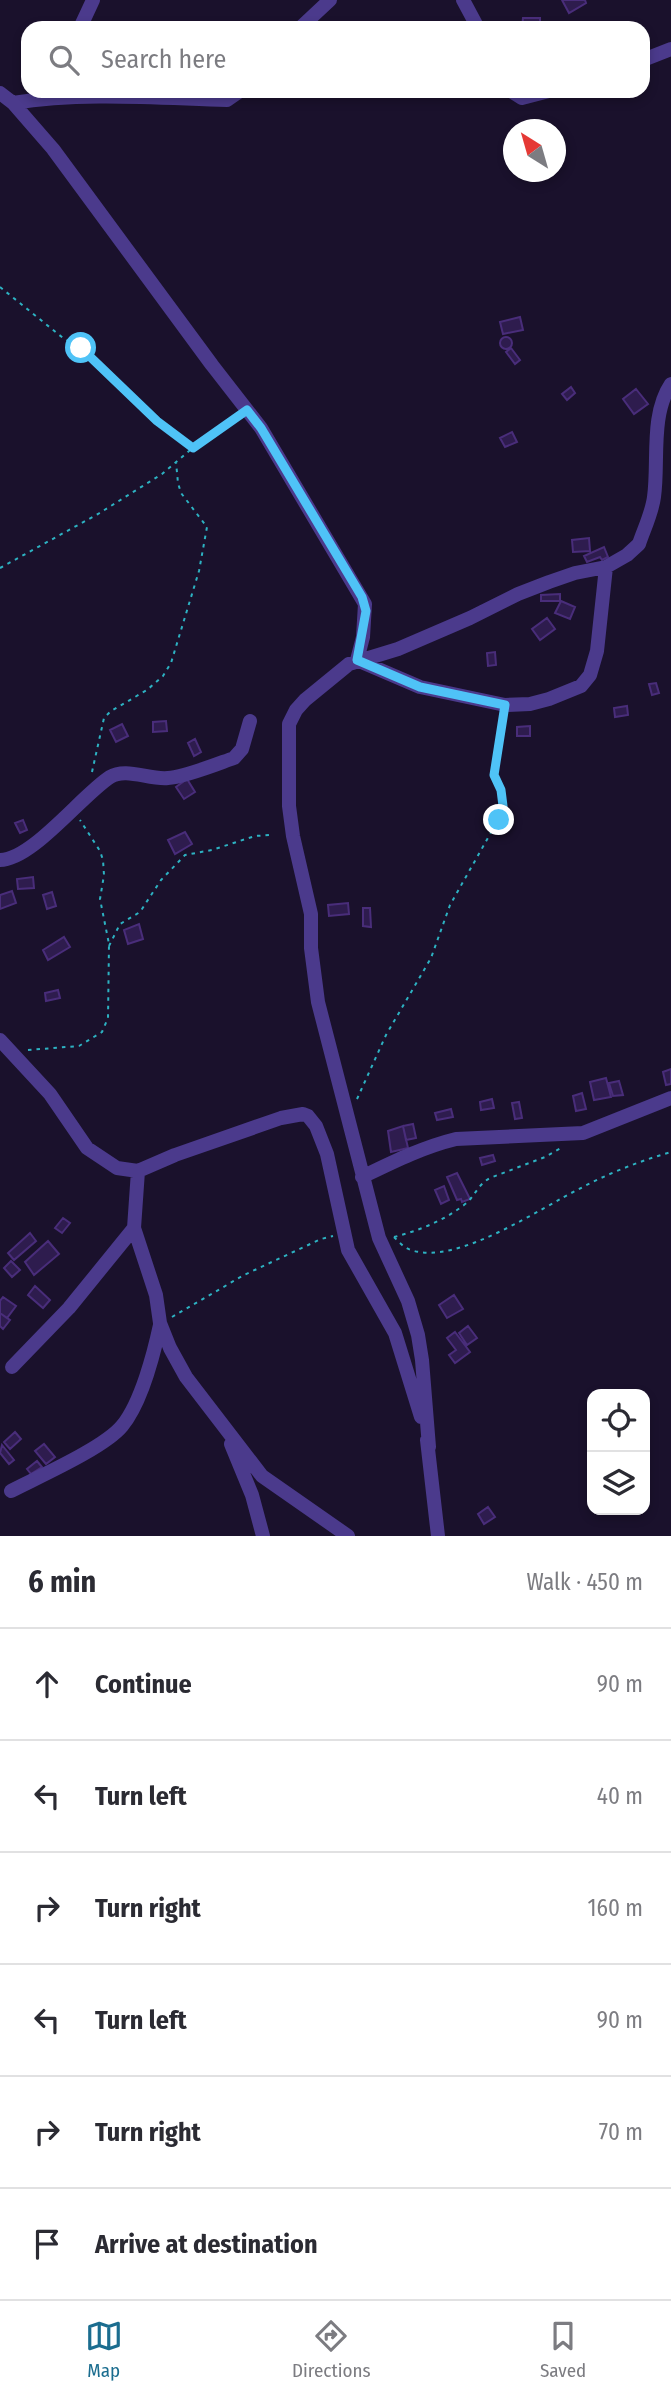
<!DOCTYPE html>
<html lang="en">
<head>
<meta charset="utf-8">
<style>
  body { margin:0; font-family:"Fira Sans Condensed",sans-serif; background:#f2f2f3; color:#2b2b33 }
  .controls { position:absolute; right:21px; bottom:21px; display:grid; overflow:hidden; border-radius:14px; box-shadow:0 4px 10px #0003 }
  .controls button { width:63px; height:63px; display:grid; place-items:center; padding:0; border:0; border-bottom:2px solid #e1e1e2; background:#fff; color:#2b2b33; font:35px sans-serif }
  .compass { position:absolute; left:503px; top:119px; width:63px; height:63px; border-radius:50%; background:#fff; box-shadow:0 4px 10px #0003; rotate:323deg }
  .stop { position:absolute; width:21px; height:21px; margin:-16px; border:5px solid #4fc3f7; border-radius:50%; background:#fff }
  .stop.end { background:#4fc3f7; border-color:#fff; box-shadow:0 2px 7px #0008 }
  .list { margin:0; padding:0; list-style:none }
  h2 { display:flex; justify-content:space-between; align-items:center; height:91px; margin:0; padding:0 28px; font-size:30px }
  h2 small { font-size:23px; font-weight:400; color:#7c7c81 }
  .list li { display:grid; grid-template-columns:46px 1fr auto; gap:21px; align-items:center; box-sizing:border-box; height:112px; padding:0 28px; border-top:2px solid #e1e1e2 }
  .list b { display:block; font-size:26px; white-space:nowrap }
  .list em { font-size:23px; font-style:normal; color:#7c7c81 }
  .icon { flex:none; width:38px; height:38px; fill:none; stroke:currentColor; stroke-width:2; stroke-linecap:round; stroke-linejoin:round }
  .map { position:relative; flex:none; width:671px; height:1536px; overflow:hidden }
  .search { position:absolute; background:#fff; box-shadow:0 4px 10px #0003; left:21px; right:21px; top:21px; height:77px; display:flex; align-items:center; gap:18px; box-sizing:border-box; padding:0 24px; border-radius:21px; color:#7c7c81; font-size:26px }
  .sheet { height:763px; background:#fff }
  nav { display:flex; justify-content:space-around; align-items:center; box-sizing:border-box; height:98px; border-top:2px solid #e1e1e2; background:#fff; font-size:19px; color:#7c7c81 }
  nav a { display:grid; justify-items:center; gap:4px }
  nav .on { color:#1b6d8f }
  .map>svg:first-child { display:block }
  .building { fill:#2e1c4e; stroke:#492d7a; stroke-width:2 }
  .lines { fill:none; stroke-linecap:round; stroke-linejoin:round }
  .path { stroke:#2db2c2; stroke-width:2; stroke-dasharray:3.5 5; stroke-linecap:butt }
  .minor { stroke:#4b3a8c; stroke-width:14 }
  .route { stroke:#4fc3f7; stroke-width:9 }
</style>
</head>
<body>
<div class="map">
<svg width="671" height="1536" viewBox="0 0 671 1536">
  <rect width="100%" height="100%" fill="#1a112c"/>
  <path class="building" d="M562,0H585L586,3L569,13Z
    M523,18H540V28H522Z
    M520,317L523,330L503,334L500,322Z
    M500 343a6 6 0 1 1 12 0a6 6 0 1 1-12 0Z
    M511,348L520,360L515,364L506,352Z
    M571,387L575,393L567,400L562,394Z
    M636,389L648,404L634,414L623,399Z
    M512,432L517,442L505,447L500,438Z
    M589,538L590,551L573,552L572,540Z
    M604,547L608,557L602,560L600,557L587,562L584,556Z
    M560,594V601H541V595Z
    M561,601L575,607L570,619L555,613Z
    M547,618L555,629L540,640L532,629Z
    M495,652L496,665L488,666L487,653Z
    M656,683L659,693L652,695L649,684Z
    M627,706L628,715L615,717L614,708Z
    M166,721L167,731L153,732V722Z
    M122,724L128,736L116,742L110,730Z
    M530,726V736H517V727Z
    M195,739L201,752L194,756L188,743Z
    M187,779L195,792L184,799L176,787Z
    M23,820L27,830L20,833L15,823Z
    M185,832L192,844L175,854L168,840Z
    M33,877L34,888L18,889L17,879Z
    M12,891L16,903L0,909V895Z
    M52,892L56,906L47,909L43,895Z
    M348,903L349,914L329,916L328,905Z
    M363,908H370L371,927L363,926Z
    M139,924L143,939L128,944L124,930Z
    M64,937L70,947L48,960L43,950Z
    M58,990L60,998L46,1001L45,993Z
    M671,1069V1084L666,1085L663,1072Z
    M606,1078L611,1097L594,1100L590,1082Z
    M619,1081L623,1095L613,1096L609,1083Z
    M582,1093L586,1109L576,1111L573,1096Z
    M492,1099L494,1108L481,1110L480,1102Z
    M519,1102L522,1118L515,1119L512,1103Z
    M451,1109L453,1117L437,1120L435,1113Z
    M413,1124L416,1138L406,1140L403,1126Z
    M403,1126L408,1148L391,1152L388,1131Z
    M493,1155L495,1161L482,1165L480,1158Z
    M457,1173L470,1199L462,1202L461,1199L457,1200L447,1177Z
    M444,1186L449,1200L441,1204L435,1190Z
    M63,1218L70,1223L62,1233L55,1228Z
    M30,1233L36,1241L14,1260L8,1253Z
    M48,1241L59,1254L34,1275L25,1262Z
    M11,1261L20,1270L12,1277L4,1268Z
    M35,1286L50,1300L43,1308L28,1295Z
    M454,1295L463,1309L447,1318L439,1305Z
    M3,1297L16,1306L7,1318L0,1313V1301Z
    M0,1313L10,1320L3,1329L0,1326Z
    M468,1326L477,1338L467,1345L459,1333Z
    M455,1332L470,1352L455,1363L449,1355L456,1350L447,1338Z
    M15,1432L21,1439L10,1449L4,1442Z
    M44,1444L55,1457L46,1464L35,1451Z
    M2,1445L14,1460L9,1464L0,1453Z
    M37,1461L42,1467L31,1474L27,1469Z
    M488,1507L495,1517L484,1524L478,1514Z"/>
  <g class="lines">
    <path class="path" d="M0,287L63,338L81,348L157,421L192,448
      M0,568L98,514L162,474L196,445L235,418
      M92,772L104,718L111,711L147,690L163,676L171,663L199,571L207,527L181,493L178,483L176,462
      M109,946L120,924L140,912L161,880L185,855L212,850L255,836L270,835
      M28,1050L79,1046L102,1032L108,1018L109,944L100,899L104,875L103,860L100,851L80,820
      M357,1099L386,1035L431,958L450,905L502,813L501,790L493,775L502,717
      M394,1237C399,1242 404,1248 411,1250C457,1266 540,1208 581,1188C609,1173 640,1161 671,1152
      M394,1237C418,1231 443,1221 464,1205C475,1197 477,1185 490,1178L545,1157L561,1148
      M172,1317L244,1275L321,1239L333,1236"/>
    <path class="minor" d="M463,0L478,28
      M80,28L93,0
      M300,28L330,0
      M643,60L671,49
      M511,91L522,98L549,91
      M0,93L13,103L53,149L212,365L261,428L365,604L363,637L357,660L420,687L505,705L530,704L549,699L581,686L590,675L597,651L606,567
      M13,103C83,92 156,98 227,100L240,91
      M0,860C32,860 82,795 110,777C126,767 149,780 168,778C185,777 217,764 234,758L242,749L250,721
      M0,1040L50,1094L87,1148L117,1168L138,1171L175,1155L281,1118L303,1114L308,1116L316,1126L327,1154L348,1250L395,1333L421,1417
      M138,1171L134,1228L156,1295L160,1323L170,1348L186,1377L262,1476L348,1536
      M362,1177C393,1162 423,1147 456,1139L583,1133L671,1098
      M12,1367L69,1308L134,1228
      M427,1440L438,1536
      M231,1444L252,1495L263,1536
      M429,1447L422,1360L418,1335L408,1301L379,1238L318,1002L311,948V914L293,836L289,806V724L296,710L305,700L349,664L398,649L470,618L518,594L549,582L575,573L606,567L627,555L639,544C644,529 652,513 654,497C659,462 650,415 671,384
      M11,1491C38,1477 104,1448 122,1426C141,1403 154,1353 160,1325"/>
  </g>
  <g class="lines">
    <path class="route" d="M81,348L157,421L193,448L247,410L261,428L362,597L366,611L357,660L420,687L505,705L494,775L501,790L503,806L499,820"/>
  </g>
</svg>
<div class="controls">
<button><svg class="icon" aria-label="locate" viewBox="0 0 24 24"><circle cx="12" cy="12" r="6"/><path d="M12 2v4M12 18v4M2 12h4M18 12h4"/></svg></button>
<button><svg class="icon" aria-label="layers" viewBox="0 0 24 24"><path d="M12 4l9 5-9 5-9-5zM3 14l9 5 9-5"/></svg></button>
</div>
<svg class="compass" viewBox="-18 -18 36 36"><path d="M0-13l5 13h-10z" fill="#e53935"/><path d="M0 13l5-13h-10z" fill="#7c7c81"/></svg>
<div class="stop" style="left:81px;top:348px"></div>
<div class="stop end" style="left:499px;top:820px"></div>
<div class="search"><svg class="icon" aria-label="search" viewBox="0 0 24 24"><circle cx="10" cy="10" r="6"/><path d="M15 15l6 6"/></svg>Search here</div>
</div>
<section class="sheet">
<h2>6 min<small>Walk · 450 m</small></h2>
<ul class="list">
<li><svg class="icon" aria-label="ahead" viewBox="0 0 24 24"><path d="M12 20V5M6 11l6-6 6 6"/></svg><div><b>Continue</b></div><em>90 m</em></li>
<li><svg class="icon" aria-label="left" viewBox="0 0 24 24"><path d="M17 20v-9H6M10 6l-5 5 5 5"/></svg><div><b>Turn left</b></div><em>40 m</em></li>
<li><svg class="icon" aria-label="right" viewBox="0 0 24 24"><path d="M7 20v-9h11M14 6l5 5-5 5"/></svg><div><b>Turn right</b></div><em>160 m</em></li>
<li><svg class="icon" aria-label="left" viewBox="0 0 24 24"><path d="M17 20v-9H6M10 6l-5 5 5 5"/></svg><div><b>Turn left</b></div><em>90 m</em></li>
<li><svg class="icon" aria-label="right" viewBox="0 0 24 24"><path d="M7 20v-9h11M14 6l5 5-5 5"/></svg><div><b>Turn right</b></div><em>70 m</em></li>
<li><svg class="icon" aria-label="arrive" viewBox="0 0 24 24"><path d="M6 21V4h12l-3 4 3 4H6"/></svg><div><b>Arrive at destination</b></div></li>
</ul>
</section>
<nav>
<a class="on"><svg class="icon" aria-label="map" viewBox="0 0 24 24"><path d="M3 6l6-2 6 2 6-2v14l-6 2-6-2-6 2zM9 4v14M15 6v14"/></svg>Map</a>
<a><svg class="icon" aria-label="directions" viewBox="0 0 24 24"><path d="M12 3l9 9-9 9-9-9zM9 14v-3h6M13 9l2 2-2 2"/></svg>Directions</a>
<a><svg class="icon" aria-label="saved" viewBox="0 0 24 24"><path d="M7 4h10v16l-5-4-5 4z"/></svg>Saved</a>
</nav>
</body>
</html>
